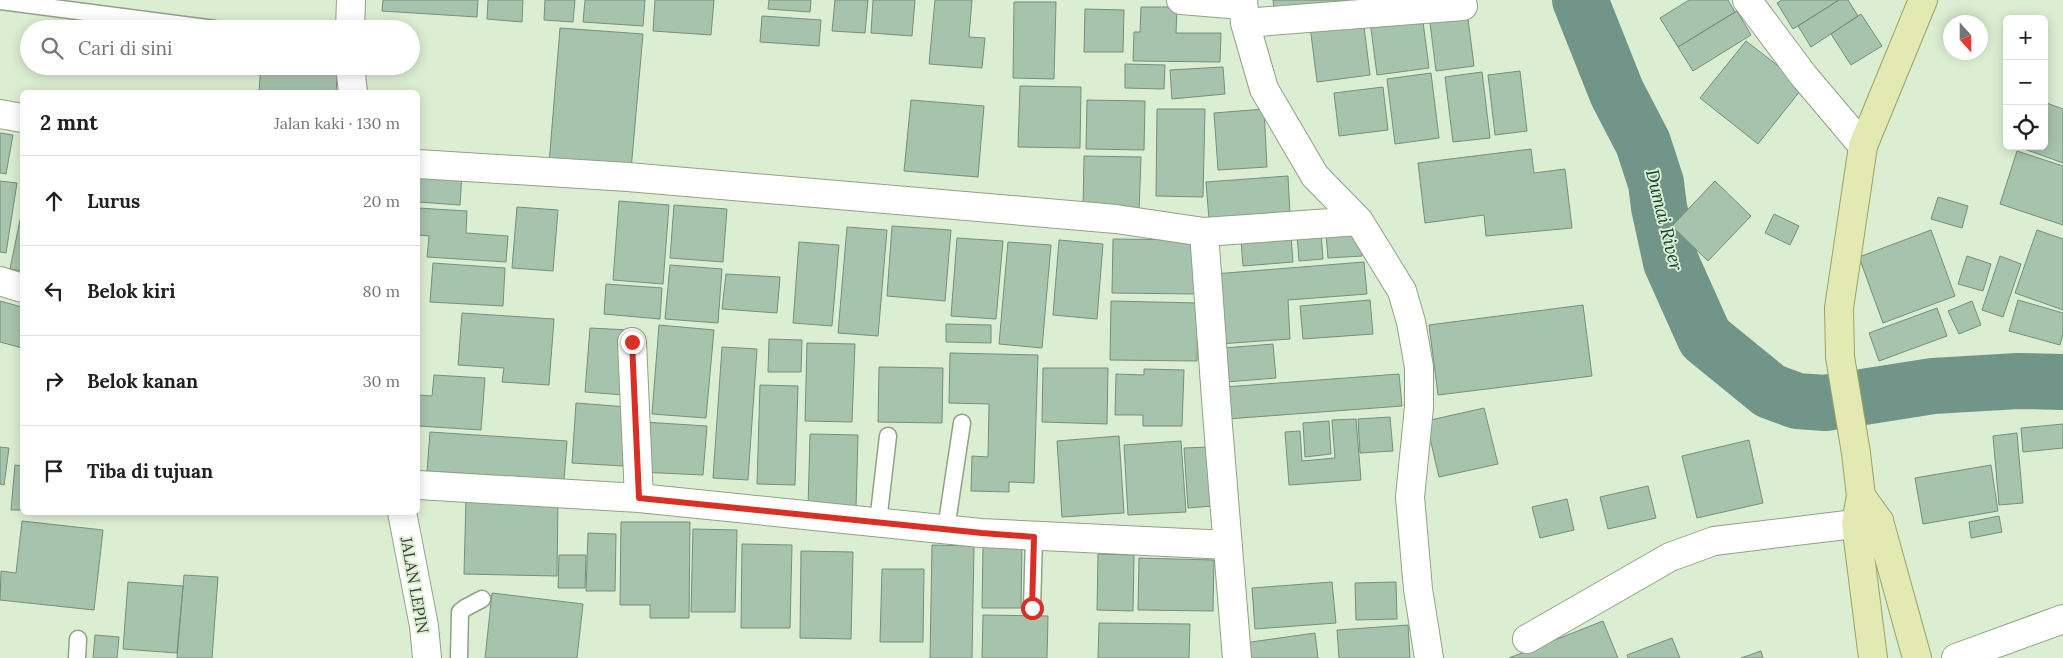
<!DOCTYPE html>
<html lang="id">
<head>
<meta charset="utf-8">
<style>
  body { margin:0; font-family:Lora,serif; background:#f6f6f6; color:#202124 }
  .controls { position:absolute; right:15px; top:15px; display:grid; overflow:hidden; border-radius:8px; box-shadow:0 2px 12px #0003 }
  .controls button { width:45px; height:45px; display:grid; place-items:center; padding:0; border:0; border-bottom:1px solid #e0e0e0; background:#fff; color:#202124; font:25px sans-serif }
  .compass { position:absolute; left:1943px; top:15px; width:45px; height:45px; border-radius:50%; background:#fff; box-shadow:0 2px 12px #0003; rotate:159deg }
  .stop { position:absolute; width:15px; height:15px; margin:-11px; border:4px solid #d93025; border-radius:50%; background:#fff }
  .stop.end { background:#d93025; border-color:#fff; box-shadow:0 1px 5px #0008 }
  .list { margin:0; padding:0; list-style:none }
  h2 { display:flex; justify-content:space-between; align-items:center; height:65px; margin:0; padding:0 20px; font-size:21px }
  h2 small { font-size:16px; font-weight:400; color:#757577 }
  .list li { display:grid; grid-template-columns:32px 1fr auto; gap:15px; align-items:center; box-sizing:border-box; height:90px; padding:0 20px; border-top:1px solid #e0e0e0 }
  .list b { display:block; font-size:19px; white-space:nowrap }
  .list em { font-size:16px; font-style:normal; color:#757577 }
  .icon { flex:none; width:28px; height:28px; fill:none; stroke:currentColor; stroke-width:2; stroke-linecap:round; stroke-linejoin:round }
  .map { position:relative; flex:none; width:2063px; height:658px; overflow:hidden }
  .search { position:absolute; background:#fff; box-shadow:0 2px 12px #0003; left:20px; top:20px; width:400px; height:55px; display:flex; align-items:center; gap:12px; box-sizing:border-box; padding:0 18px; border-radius:28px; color:#757577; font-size:19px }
  .panel { position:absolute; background:#fff; box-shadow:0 2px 12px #0003; left:20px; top:90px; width:400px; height:425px; border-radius:8px }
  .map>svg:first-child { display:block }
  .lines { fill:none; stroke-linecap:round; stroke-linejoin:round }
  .river { stroke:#719589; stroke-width:56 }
  .building { fill:#a6c3ad; stroke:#748f7b }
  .lane-casing { stroke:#90a186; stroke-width:19 }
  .street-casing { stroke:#90a186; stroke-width:30 }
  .primary-casing { stroke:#9aa363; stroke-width:30 }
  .lane { stroke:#fff; stroke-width:16 }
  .street { stroke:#fff; stroke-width:28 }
  .primary { stroke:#e3e9b2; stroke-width:28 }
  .route { stroke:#d93025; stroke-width:6 }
  .labels { text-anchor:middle; stroke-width:4; stroke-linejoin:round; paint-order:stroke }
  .street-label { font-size:16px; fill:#353c30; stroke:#dceed1 }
  .water-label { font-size:18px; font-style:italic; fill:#0b4033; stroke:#dceed1 }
</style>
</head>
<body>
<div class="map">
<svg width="2063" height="658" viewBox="0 0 2063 658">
  <rect width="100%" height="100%" fill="#dceed1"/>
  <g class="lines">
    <path class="river" d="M1580,0L1617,93L1643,143L1656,183L1659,207L1671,262L1705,338L1770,391L1797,401L1825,403L1933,386L2018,381L2063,382"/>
  </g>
  <path class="building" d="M383,0H478L477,17L382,11Z
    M488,0H523L522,22L487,19Z
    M545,0H575L573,22L544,20Z
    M585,0H645L643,26L583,22Z
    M655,0H714L711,35L653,31Z
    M769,0H811L810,12L768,9Z
    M835,0H868L865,33L832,31Z
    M873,0H915L912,36L871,33Z
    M935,0H972L969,37L985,38L982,68L929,64Z
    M1273,0H1366L1275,16Z
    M1689,0H1728L1735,12L1678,47L1660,18Z
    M1782,0H1839L1793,29L1777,3Z
    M1839,0H1848L1858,16L1811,47L1798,26Z
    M1014,2H1056L1054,79L1013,78Z
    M1141,7H1177L1176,33H1221L1220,62L1133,61L1134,32H1140Z
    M1085,9L1124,10L1123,52H1084Z
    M1467,11L1474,66L1436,71L1429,15Z
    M1737,11L1751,35L1693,71L1678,47Z
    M1422,14L1429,68L1377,75L1370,21Z
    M1861,14L1882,46L1851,65L1831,34Z
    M762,16L821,20L819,46L760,42Z
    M1363,19L1370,75L1317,82L1310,26Z
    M560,28L643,34L631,170L549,164Z
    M1746,41L1804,86L1758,144L1700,98Z
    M1125,64L1165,65L1164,89L1125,88Z
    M261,66H338L336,92H259Z
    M1223,67L1225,94L1172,99L1170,70Z
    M1520,71L1527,131L1495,135L1488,75Z
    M1482,72L1490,138L1453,142L1445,77Z
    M1431,73L1439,138L1395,144L1387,79Z
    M1020,86L1081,87L1080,148L1018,147Z
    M1383,87L1388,130L1339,136L1334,93Z
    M911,100L984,106L978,177L904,171Z
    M1087,100L1145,101L1144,150L1086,149Z
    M2044,102L2063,109V163L2016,146H2044Z
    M1157,109H1205L1203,197L1156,196Z
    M1264,109L1267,167L1218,170L1214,113Z
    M0,133L13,135L6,174L0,173Z
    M1531,149L1534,173L1565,169L1572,228L1486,236L1484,215L1425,223L1418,163Z
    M2017,151L2063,166V225L2000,204Z
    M1084,156L1141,157L1139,212L1083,211Z
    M418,171L462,174L460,205L418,202Z
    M1288,176L1290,214L1209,220L1206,182Z
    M0,181L17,183L6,253L0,252Z
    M1715,181L1751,216L1708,261L1672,226Z
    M1938,197L1968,206L1962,228L1931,219Z
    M619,201L669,205L663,284L613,280Z
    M674,205L727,209L723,262L670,258Z
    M517,207L558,210L553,271L512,268Z
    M418,208L467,211L466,233L508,236L506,262L427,257L429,236L418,235Z
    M1774,214L1799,226L1790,245L1765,233Z
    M20,220L22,221V271L10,269Z
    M892,226L951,230L945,301L887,296Z
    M847,227L887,230L878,336L838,333Z
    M1931,230L1955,296L1883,323L1859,257Z
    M2037,230L2063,239V310L2015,293Z
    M1360,231L1362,256L1328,258L1326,234Z
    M1321,233L1323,259L1299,261L1297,235Z
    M1291,236L1293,262L1243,266L1241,240Z
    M957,238L1003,241L996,319L951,316Z
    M1113,239L1198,240L1196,294L1112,293Z
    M1059,240L1103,244L1097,319L1053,315Z
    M799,242L839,245L832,326L793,323Z
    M1008,242L1051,245L1042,348L999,344Z
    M1967,256L1991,264L1983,291L1958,284Z
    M2000,256L2021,264L2003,317L1982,310Z
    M1364,262L1367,294L1288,300L1290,339L1219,344L1214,274Z
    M433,263L505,268L503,306L430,302Z
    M670,265L722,269L718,323L665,319Z
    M726,274L780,277L777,313L722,309Z
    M606,284L662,288L660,319L604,314Z
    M1370,300L1373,334L1303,339L1300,306Z
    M2018,300L2063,313V334L2060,345L2009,331Z
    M0,301L22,307V348L0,342Z
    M1111,301L1198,303L1197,361L1110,360Z
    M1972,301L1981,325L1959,334L1948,311Z
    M1583,305L1592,376L1438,395L1429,325Z
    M1937,308L1947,336L1879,361L1869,333Z
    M462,313L554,319L549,385L502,382L504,368L458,365Z
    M946,324L991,325V343L946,342Z
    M659,325L714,330L706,418L652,414Z
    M590,328L629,330L624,395L585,392Z
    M769,339L802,340L801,372H768Z
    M807,343L855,344L852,422L805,421Z
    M1273,344L1276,378L1226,382L1224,348Z
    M722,347L757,349L748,480L713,478Z
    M950,353L1038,355L1034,483L1009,482V492L971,491L972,456L988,457L989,404L949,403Z
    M879,367L943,368L942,423L878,422Z
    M1043,368H1108L1107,424L1042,422Z
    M1144,369L1184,370L1182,426H1143V415H1115L1116,374L1144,375Z
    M1399,374L1402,406L1227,419L1225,387Z
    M434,375L485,378L481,430L418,426V395L432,396Z
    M760,385L798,386L795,485L757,484Z
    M576,403L627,407L623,466L572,463Z
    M1484,408L1498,464L1439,477L1426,421Z
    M1390,417L1393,451L1360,453L1358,419Z
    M1356,419L1361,480L1289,485L1285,432L1300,431L1302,461L1335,458L1332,420Z
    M1329,421L1331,454L1305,457L1303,423Z
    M643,422L707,426L703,475L639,472Z
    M2063,424V448L2023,452L2021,428Z
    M430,432L567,441L564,480L427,471Z
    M2017,433L2023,503L1999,505L1993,436Z
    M810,434L858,435L856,508L808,507Z
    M1119,436L1124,513L1062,517L1057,441Z
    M1749,440L1763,503L1697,518L1682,456Z
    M1181,441L1186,512L1128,515L1124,445Z
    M0,447L9,448L4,485L0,484Z
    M1209,447L1213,506L1188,508L1184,448Z
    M15,465L22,466V510H11Z
    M1991,465L1998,511L1923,524L1915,478Z
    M1648,486L1656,518L1608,529L1600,497Z
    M466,498L558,500L557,576L464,574Z
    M1567,499L1574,530L1540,538L1532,507Z
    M1999,516L2002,532L1971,538L1969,522Z
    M22,521L103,530L94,610L0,600L1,571L16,573Z
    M621,522H690L689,618H650V605H620Z
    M693,529L737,530L735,612H691Z
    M588,533L616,534L615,591H586Z
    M742,544L792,545L790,628H741Z
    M932,545L974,546L972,658H930Z
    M983,547H1022L1021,608H982Z
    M801,551L853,552L851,639L800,638Z
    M1098,554L1134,555L1133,611L1097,610Z
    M559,555H586L585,588H558Z
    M1139,558L1214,560L1213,611L1138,610Z
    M882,569H924L923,642H880Z
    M184,575L218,577L212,658H177Z
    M128,582L183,586L177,653L123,649Z
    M1332,582L1336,623L1255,629L1252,588Z
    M1396,582L1397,619L1356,620L1355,583Z
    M492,593L583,604L577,658H485Z
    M983,615L1048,616L1047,658H982Z
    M1603,621L1618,658H1509Z
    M1099,623L1190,624L1189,658H1098Z
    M1408,625L1410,658H1339L1337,630Z
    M1315,633L1318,658H1246L1244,643Z
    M95,635L119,637L117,658H93Z
    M1672,638L1680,658H1628L1627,655Z
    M1761,651L1763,658H1741Z"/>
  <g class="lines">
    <defs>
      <path id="lane" d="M0,1L215,29
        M878,522L888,436
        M946,529L962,423
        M1032,608L1034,537
        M77,658L78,639
        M459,658L460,612L465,608L482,599"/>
      <path id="street" d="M1181,0L1242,5
        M1243,0L1245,23L1264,89L1315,176L1359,221L1402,291L1411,322L1419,367V407L1410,497L1418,589L1429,658
        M1747,0L1803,75L1863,146
        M1245,23L1463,6
        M350,29L351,0
        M350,66L353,92
        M0,114L22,118
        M418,164L628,177L1116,219L1204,232L1359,221
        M1204,232L1217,413L1237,658
        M0,281L22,288
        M632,342L639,498
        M418,485L639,498L981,533L1228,545
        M402,512L424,626L427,658
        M1527,639L1670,557L1714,541L1879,521
        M1956,658L2063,619"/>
      <path id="primary" d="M1861,496L1879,521L1917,658
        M1873,658L1856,523L1861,496L1856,453L1840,357L1839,308L1863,146L1923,0"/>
    </defs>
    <use href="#lane" class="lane-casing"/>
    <use href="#street" class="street-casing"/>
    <use href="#primary" class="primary-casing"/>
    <use href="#lane" class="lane"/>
    <use href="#street" class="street"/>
    <use href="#primary" class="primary"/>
  </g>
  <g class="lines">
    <path class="route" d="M632,342L639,498L982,533L1034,537L1032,608"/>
  </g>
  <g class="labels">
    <g class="street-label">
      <text transform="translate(415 585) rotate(80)" y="6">JALAN LEPIN</text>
    </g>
    <g class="water-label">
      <text transform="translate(1664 220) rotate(76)" y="6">Dumai River</text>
    </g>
  </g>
</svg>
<div class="controls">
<button>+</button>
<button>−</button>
<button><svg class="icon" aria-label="locate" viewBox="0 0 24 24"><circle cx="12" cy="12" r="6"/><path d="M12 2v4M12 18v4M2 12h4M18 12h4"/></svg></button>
</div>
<svg class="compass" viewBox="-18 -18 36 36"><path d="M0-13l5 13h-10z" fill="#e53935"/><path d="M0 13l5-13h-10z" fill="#757577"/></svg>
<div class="stop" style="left:1032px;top:608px"></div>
<div class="stop end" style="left:632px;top:342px"></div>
<div class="search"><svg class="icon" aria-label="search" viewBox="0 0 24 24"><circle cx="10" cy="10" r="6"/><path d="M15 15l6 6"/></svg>Cari di sini</div>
<section class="panel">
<h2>2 mnt<small>Jalan kaki · 130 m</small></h2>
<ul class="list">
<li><svg class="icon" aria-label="ahead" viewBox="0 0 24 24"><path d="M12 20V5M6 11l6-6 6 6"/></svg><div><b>Lurus</b></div><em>20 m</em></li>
<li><svg class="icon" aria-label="left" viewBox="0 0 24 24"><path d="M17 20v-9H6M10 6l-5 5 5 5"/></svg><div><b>Belok kiri</b></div><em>80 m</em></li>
<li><svg class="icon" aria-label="right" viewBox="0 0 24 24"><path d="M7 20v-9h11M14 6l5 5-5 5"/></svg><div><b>Belok kanan</b></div><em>30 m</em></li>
<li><svg class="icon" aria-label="arrive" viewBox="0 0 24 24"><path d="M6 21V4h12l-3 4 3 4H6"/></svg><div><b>Tiba di tujuan</b></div></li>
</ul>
</section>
</div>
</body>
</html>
